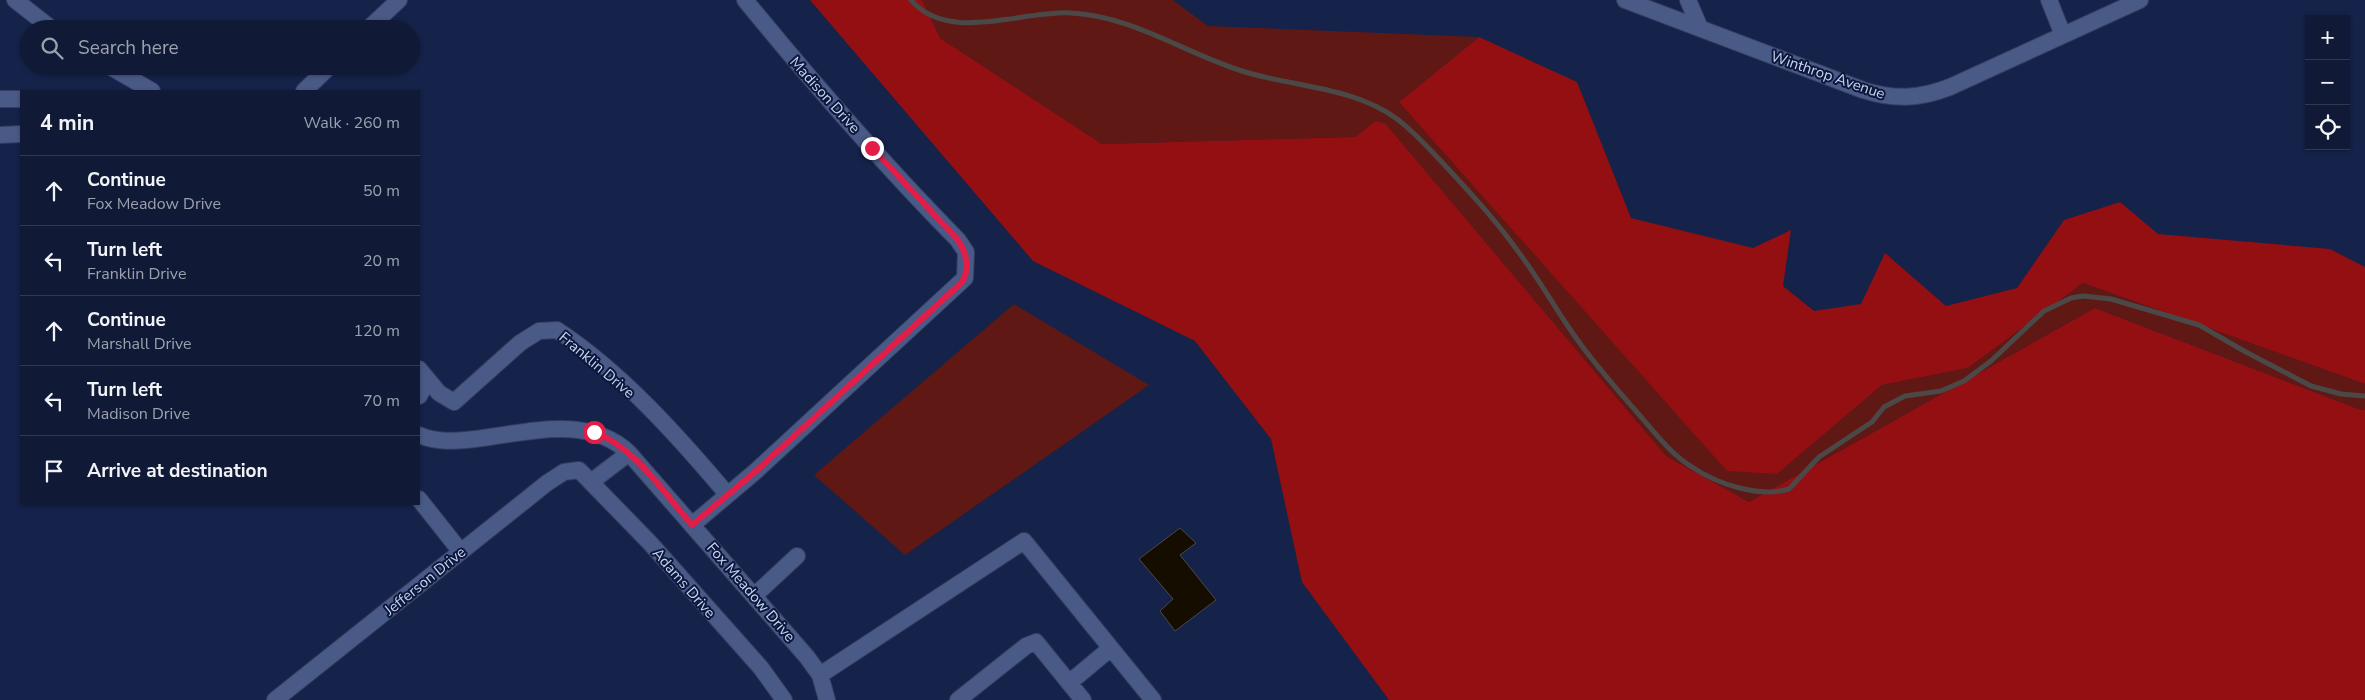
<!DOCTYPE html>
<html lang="en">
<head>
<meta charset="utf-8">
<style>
  body { margin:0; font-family:"Nunito Sans",sans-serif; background:#19233f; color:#f1f3f6 }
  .controls { position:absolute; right:15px; top:15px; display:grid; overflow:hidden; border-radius:0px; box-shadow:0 1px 4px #0004 }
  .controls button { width:45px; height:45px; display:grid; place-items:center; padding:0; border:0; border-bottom:1px solid #303852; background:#101a37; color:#f1f3f6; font:25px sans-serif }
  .stop { position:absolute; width:15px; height:15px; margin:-11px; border:4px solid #e11d48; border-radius:50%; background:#fff }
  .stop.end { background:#e11d48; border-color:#fff; box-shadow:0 1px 5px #0008 }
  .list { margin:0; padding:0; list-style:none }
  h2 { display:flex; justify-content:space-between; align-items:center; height:65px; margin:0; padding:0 20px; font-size:21px }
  h2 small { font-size:16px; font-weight:400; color:#9ca1ad }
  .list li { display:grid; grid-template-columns:32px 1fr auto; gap:15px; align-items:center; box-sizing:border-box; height:70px; padding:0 20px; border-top:1px solid #303852 }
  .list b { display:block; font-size:19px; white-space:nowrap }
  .list p { margin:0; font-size:16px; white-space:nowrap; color:#9ca1ad }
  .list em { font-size:16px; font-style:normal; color:#9ca1ad }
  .icon { flex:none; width:28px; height:28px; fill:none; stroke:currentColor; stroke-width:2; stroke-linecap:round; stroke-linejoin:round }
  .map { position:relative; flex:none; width:2365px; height:700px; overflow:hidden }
  .search { position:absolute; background:#101a37; box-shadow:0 1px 4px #0004; left:20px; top:20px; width:400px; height:55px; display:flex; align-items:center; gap:12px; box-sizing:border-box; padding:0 18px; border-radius:28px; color:#9ca1ad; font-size:19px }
  .panel { position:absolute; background:#101a37; box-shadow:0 1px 4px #0004; left:20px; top:90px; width:400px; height:415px; border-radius:0px }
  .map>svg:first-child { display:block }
  .green { fill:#601814 }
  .forest { fill:#930f11 }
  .water { fill:#150e00; stroke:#4b4947 }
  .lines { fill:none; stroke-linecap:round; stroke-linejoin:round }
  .stream { stroke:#4b4947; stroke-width:5 }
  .minor-casing { stroke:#363d5f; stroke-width:18 }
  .minor { stroke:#495a86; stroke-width:16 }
  .route { stroke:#e11d48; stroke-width:6 }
  .labels { text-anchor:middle; stroke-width:4; stroke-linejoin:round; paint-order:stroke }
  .street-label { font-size:15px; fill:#c9d4ee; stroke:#0c173e }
</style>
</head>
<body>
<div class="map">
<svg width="2365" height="700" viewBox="0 0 2365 700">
  <rect width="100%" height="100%" fill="#152249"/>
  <path class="green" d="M922,0H1173L1208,26L1479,37L1399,102L1777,474L1882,385L1968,368L2083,283L2365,384V410H2361L2095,308L1749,502L1666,456L1385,123L1375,121L1355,137L1102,144L940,38Z
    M1014,304L1149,385L905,555L814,475Z"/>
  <path class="forest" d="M810,0H922L940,38L1102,144L1355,137L1375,121L1385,123L1666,456L1749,502L2095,308L2361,410H2365V700H1389L1302,582L1271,439L1195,341L1033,261Z
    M1479,37L1577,82L1631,218L1753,248L1791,230L1783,286L1814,311L1861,304L1885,253L1946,306L2017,288L2064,220L2120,202L2158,234L2330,249L2365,267V384L2083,283L1968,368L1882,385L1777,474L1727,471L1399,102Z"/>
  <path class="water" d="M1180,528L1196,543L1180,555L1216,600L1175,631L1160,611L1173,599L1139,559Z"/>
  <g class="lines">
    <path class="stream" d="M911,0C948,44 1023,10 1071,13C1132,16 1183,52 1239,70C1289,87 1353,86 1397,119C1417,134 1434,154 1451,172C1474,197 1497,222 1517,250C1538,277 1554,307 1574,335C1592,361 1614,386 1635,410C1652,429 1670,454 1692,467C1717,484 1759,498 1789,489L1819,457L1872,422L1884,407L1905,396L1941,391L1964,381L1991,361L2044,311L2071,298L2083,296L2111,299L2199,325L2244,351L2311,386L2341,394L2365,396"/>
    <defs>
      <path id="minor" d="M15,0L52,29
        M1625,0L1863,90C1894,100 1919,99 1950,87L2140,0
        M1688,0L1700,28
        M2049,0L2063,35
        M368,29L399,0
        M109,66L152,91
        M304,91L330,66
        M0,99H21
        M0,135L21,134
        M419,369L439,393L454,402L520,343L539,331L557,330C621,372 678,436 727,494
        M419,396L428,380
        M419,435C438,443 455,441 475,439C526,433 588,414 629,453L807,657L820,675L827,700
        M591,482L629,453
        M419,499L461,552
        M692,525L756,471L965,278L966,252L958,240C883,164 813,83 745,0
        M754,596L797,556
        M820,675L1024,541L1153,700
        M1069,683L1111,648
        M275,700L547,483L564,472L579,470L651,544L761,668L784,700
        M958,700L1026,646L1036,642L1083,700"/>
    </defs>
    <use href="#minor" class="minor-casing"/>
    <use href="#minor" class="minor"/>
  </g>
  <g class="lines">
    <path class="route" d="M594,432C636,448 663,492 692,525L756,471L961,283C971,270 966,252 958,240L872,148"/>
  </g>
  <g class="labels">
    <g class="street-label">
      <text transform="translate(1828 75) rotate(19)" y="5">Winthrop Avenue</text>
      <text transform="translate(825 95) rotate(48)" y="5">Madison Drive</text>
      <text transform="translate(597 365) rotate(40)" y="5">Franklin Drive</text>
      <text transform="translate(425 581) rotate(-39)" y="5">Jefferson Drive</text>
      <text transform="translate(684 583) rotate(49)" y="5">Adams Drive</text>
      <text transform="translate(751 592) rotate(49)" y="5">Fox Meadow Drive</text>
    </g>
  </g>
</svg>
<div class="controls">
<button>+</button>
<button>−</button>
<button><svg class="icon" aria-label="locate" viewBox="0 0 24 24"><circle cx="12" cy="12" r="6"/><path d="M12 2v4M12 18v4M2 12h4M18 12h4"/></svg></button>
</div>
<div class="stop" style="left:594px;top:432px"></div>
<div class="stop end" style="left:872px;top:148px"></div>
<div class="search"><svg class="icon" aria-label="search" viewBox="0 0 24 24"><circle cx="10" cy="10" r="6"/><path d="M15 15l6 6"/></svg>Search here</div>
<section class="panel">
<h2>4 min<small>Walk · 260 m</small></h2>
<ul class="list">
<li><svg class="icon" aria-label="ahead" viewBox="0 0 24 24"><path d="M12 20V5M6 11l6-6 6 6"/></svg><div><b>Continue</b><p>Fox Meadow Drive</p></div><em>50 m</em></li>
<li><svg class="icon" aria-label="left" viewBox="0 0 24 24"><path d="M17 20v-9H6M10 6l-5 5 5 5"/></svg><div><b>Turn left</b><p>Franklin Drive</p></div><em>20 m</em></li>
<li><svg class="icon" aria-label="ahead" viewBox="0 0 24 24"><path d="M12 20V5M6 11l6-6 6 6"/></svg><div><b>Continue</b><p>Marshall Drive</p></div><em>120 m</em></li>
<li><svg class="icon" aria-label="left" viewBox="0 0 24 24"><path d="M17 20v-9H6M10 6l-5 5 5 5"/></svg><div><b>Turn left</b><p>Madison Drive</p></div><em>70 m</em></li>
<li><svg class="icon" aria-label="arrive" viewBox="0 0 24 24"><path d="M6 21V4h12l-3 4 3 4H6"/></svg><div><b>Arrive at destination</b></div></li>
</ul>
</section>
</div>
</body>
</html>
